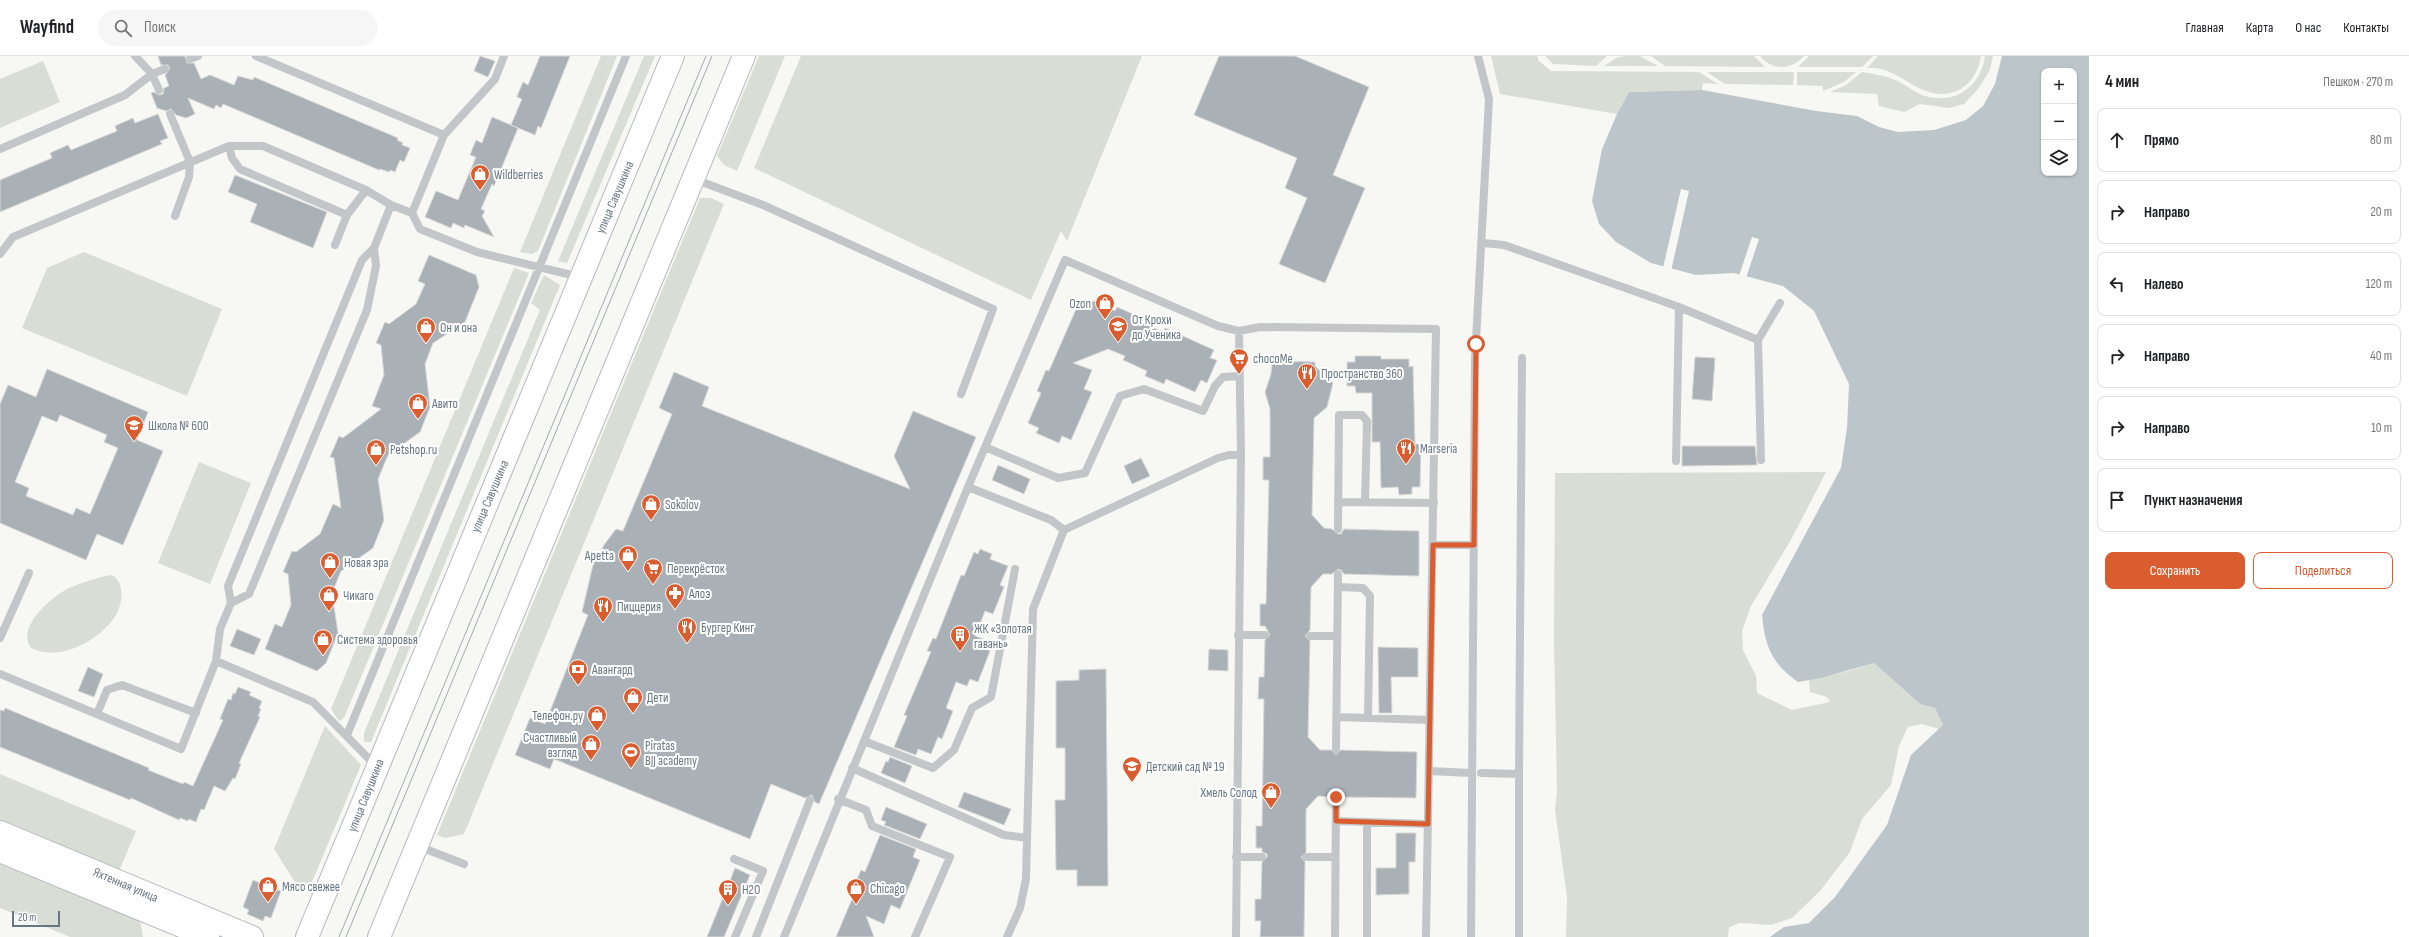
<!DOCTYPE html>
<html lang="ru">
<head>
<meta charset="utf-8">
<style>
  body { margin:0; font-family:"Sofia Sans Condensed",sans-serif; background:#f6f6f6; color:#202124 }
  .controls { position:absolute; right:12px; top:12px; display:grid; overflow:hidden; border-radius:8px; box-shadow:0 1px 3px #0004 }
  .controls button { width:36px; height:36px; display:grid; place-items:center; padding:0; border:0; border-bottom:1px solid #e0e0e0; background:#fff; color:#202124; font:20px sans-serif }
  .scale { position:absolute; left:12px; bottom:10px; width:48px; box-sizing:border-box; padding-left:4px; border:2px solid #677683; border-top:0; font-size:11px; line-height:14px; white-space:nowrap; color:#677683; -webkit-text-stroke:3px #fff; paint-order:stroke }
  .stop { position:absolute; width:12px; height:12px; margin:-9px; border:3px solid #da5d30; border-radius:50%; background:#fff }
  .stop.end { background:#da5d30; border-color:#fff; box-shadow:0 1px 4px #0008 }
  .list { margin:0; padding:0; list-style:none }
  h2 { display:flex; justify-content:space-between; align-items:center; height:52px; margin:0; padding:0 16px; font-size:17px }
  h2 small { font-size:13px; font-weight:400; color:#757577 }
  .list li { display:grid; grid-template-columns:26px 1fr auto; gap:12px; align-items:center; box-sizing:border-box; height:64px; margin:0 8px 8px; padding:0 8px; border:1px solid #e0e0e0; border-radius:8px }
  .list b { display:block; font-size:15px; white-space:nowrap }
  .list em { font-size:13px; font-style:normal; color:#757577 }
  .actions { display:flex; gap:8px; padding:12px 16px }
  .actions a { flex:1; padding:9px 0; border:1px solid #da5d30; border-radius:8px; text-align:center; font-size:14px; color:#da5d30 }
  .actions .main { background:#da5d30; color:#fff }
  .icon { flex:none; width:22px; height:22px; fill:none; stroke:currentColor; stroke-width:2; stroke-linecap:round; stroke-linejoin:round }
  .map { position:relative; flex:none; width:2089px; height:881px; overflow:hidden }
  header { display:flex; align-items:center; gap:24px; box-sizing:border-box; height:56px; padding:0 20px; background:#fff; border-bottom:1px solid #e0e0e0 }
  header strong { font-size:19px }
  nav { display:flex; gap:22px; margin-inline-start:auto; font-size:14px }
  .search { width:280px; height:36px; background:#f6f6f6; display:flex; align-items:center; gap:10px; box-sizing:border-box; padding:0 14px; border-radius:22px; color:#757577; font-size:15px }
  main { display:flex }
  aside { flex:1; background:#fff }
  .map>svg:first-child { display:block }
  .green { fill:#d8ded5 }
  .water { fill:#bcc6ca; fill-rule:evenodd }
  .pier { fill:#f7f7f4 }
  .building { fill:#a9b1b6; stroke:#d8d8d6; fill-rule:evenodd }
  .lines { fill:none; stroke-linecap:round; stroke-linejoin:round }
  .secondary-casing { stroke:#b5b9bd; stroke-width:24 }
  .lane { stroke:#c2c6c9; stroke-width:8 }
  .secondary { stroke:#fff; stroke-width:22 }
  .tram { stroke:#a3a9ae; stroke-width:1 }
  .route { stroke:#da5d30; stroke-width:5 }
  .labels { text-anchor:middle; stroke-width:4; stroke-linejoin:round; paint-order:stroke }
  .poi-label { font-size:13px; fill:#677683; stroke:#fff; text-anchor:start }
  .street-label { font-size:13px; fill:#677683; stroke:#fff }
</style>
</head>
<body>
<header>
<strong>Wayfind</strong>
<div class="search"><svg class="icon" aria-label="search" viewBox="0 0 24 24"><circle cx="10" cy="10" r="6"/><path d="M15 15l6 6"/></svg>Поиск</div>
<nav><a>Главная</a><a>Карта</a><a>О нас</a><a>Контакты</a></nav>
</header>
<main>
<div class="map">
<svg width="2089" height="881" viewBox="0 0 2089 881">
  <rect width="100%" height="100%" fill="#f7f7f4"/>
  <path class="green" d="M601,0H617L538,195L532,198L520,196Z
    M644,0H655L567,207L558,205Z
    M759,0H785L737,115L724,109L717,100Z
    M801,0H1142L1067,185L1061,175L1031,244L754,112Z
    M1491,0H1537L1539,5L1551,15L1699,16L1718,28L1703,27L1702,34L1629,36L1617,58L1500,38Z
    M1545,0H1607L1596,10L1553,8Z
    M1626,0H1640L1658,10H1604L1616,2Z
    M1651,0H1754L1765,11L1665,10Z
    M1760,0H1804C1792,14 1772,15 1760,0Z
    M1809,0H1873L1862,11H1798Z
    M1878,0H1981C1977,28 1954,45 1926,35C1911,30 1900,19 1885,14C1879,12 1873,12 1867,12Z
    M1985,0H1993L1990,14L1978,33L1964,48L1949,52L1920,48L1904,56L1879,50L1877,38L1830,36L1846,29L1862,16C1875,18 1886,20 1898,25C1907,30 1916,37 1925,40C1956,49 1981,30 1985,0Z
    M43,5L60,46L0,72V23Z
    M1707,16H1794L1793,29L1725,28Z
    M1797,16H1856L1844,26L1823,35V30L1797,29Z
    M700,142H711L724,148L464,778L445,782L437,779Z
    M84,196L222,253L187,340L22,272L47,212Z
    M514,212L529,217L344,662L339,665L331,653Z
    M544,219L560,229L371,686H364V677L540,254L531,247Z
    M199,406L251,427L210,528L158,507Z
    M1826,416L1792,482L1751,550L1742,575L1743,594L1756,620L1757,637L1792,654L1830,646L1827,641L1810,636L1809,624L1845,616L1874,607L1920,648L1935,652L1943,669L1939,673L1922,668L1908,671L1899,690L1891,729L1862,763L1850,796L1820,835L1792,862L1771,869L1740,867L1729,871L1728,881H1566L1567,841L1555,754L1557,735L1554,583L1555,417Z
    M111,519C126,525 123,550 114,562C97,586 59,606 31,592C17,573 46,546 62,536C75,528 96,522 111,519Z
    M325,670L361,709L309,833L295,826L274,793Z
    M0,718L136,775L119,815L0,765Z
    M0,803L140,864L143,881H70L0,852Z"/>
  <path class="water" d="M2002,0H2089V881H1770L1784,871L1809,867L1835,841L1887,769L1911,699L1943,669L1935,652L1920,648L1874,607L1821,622L1798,626C1771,607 1765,590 1762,559L1841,412L1847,372L1849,328L1814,255L1783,230L1734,217L1696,219L1651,207L1616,186L1599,168L1592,145L1602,93L1617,58L1629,36L1702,34L1816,55L1857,60L1879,71L1898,76L1934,74L1966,64L1983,50L1995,28ZM2044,15H2074V117H2044Z"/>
  <path class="pier" d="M1681,133L1689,135L1671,215L1663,212Z
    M1752,181L1759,183L1746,222L1739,220Z"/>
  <path class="building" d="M158,0H185L187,7H194L201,23L210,19L234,29L238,20L253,24L254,21L398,82L397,84L403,87L402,89L410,92L404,106L400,104L395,116L390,114L389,116L380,113L379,114L223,48L221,52L216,49L214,53L188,42L195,58L186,62L176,59L171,53L166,55L157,52L151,37L154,36L159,39L163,38L164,32L169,30L165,19L170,13L168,9H161Z
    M480,0L495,5L488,21L474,15Z
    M540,0H570L541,72L538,70L535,79L511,69L522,43L517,41L520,33L523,26L528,29Z
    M1219,0H1295L1369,31L1333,119L1365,132L1325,227L1279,208L1307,142L1285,132L1297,102L1194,59Z
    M158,58L168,82L160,85L162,88L0,156V124L52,102L50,97L68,89L71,94L117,75L115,70L133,62L135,67Z
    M492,61L518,72L494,130L492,128L481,153L485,155L482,160L494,181L465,169L464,172L453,167L451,172L425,161L436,135L458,144L476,101L470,99L476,84L482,87Z
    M235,119L327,156L313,192L250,166L257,148L228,136Z
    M429,199L476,219L479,231L465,266L433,287L425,308L430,351L420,376L388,399L378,423L384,464L373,492L341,515L332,537L338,577L326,607L317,615L265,593L275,568L282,571L291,549L288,518L283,516L292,495L296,496L320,478L333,448L341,452L334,402L330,401L339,380L343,382L381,353L372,350L384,319L381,289L376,287L385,266L389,268L416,248L425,228L418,225Z
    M1094,245L1115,255L1117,251L1135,259L1133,263L1163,276L1165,272L1214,294L1210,302L1217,304L1207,327L1201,324L1195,336L1166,323L1164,328L1145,320L1147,315L1123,304L1125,300L1108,293L1073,307L1092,314L1084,333L1092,336L1071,384L1062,380L1059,387L1036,377L1039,372L1028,367L1041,337L1037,335L1046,314L1049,315L1077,251Z
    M1355,300H1381V303H1409V311L1413,310L1415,388H1421L1420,431H1412V438L1399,439L1398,431L1381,432L1380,386H1372V337H1356L1355,330H1347V306H1355Z
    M1695,301L1715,302L1712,345L1692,343Z
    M1272,305L1315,306V310L1333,327L1327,351L1314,362L1312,459L1324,472L1332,473L1338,478H1341L1344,473L1419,475V520L1344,518L1341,514L1338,513L1332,518H1323L1311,531L1310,574L1305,580L1310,585L1308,681L1320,694H1331L1336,699L1341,694L1417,696L1416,742L1341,741L1336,736L1331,741L1318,740L1306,753V796L1301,801L1305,806L1304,881H1260L1261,865H1255V843H1261L1262,806L1267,801V798L1262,796V792H1256V770H1262L1264,643H1258L1259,621H1264L1265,584L1270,579L1265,570H1260V548H1266L1269,424H1263V401H1270V353L1265,336L1271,318Z
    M47,313L148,356L137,384L163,395L123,489L97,478L86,504L0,467V348L8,329L36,341ZM60,359L107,379L104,386L118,392L90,458L76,452L73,459L26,440L29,432L15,426L42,360L57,366Z
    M674,316L709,331L702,350L910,433L894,400L913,355L976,381L819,748L815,746L812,739L805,742L771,728L750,783L554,703L550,713L515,699L530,662L545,668L588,559L582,556L593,509L604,489L616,473L623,475L672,358L659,352Z
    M1682,390H1755L1757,409L1682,410Z
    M1141,402L1150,420L1132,428L1124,410Z
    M998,409L1030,423L1024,438L992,424Z
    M980,493L992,498L990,503L1008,510L1000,529L1004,531L993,558L985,555L975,580L986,584L983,592L990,595L978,626L970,623L967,630L956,626L946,652L953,655L942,683L938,681L931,698L918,693L916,699L894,691L907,660L904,659L931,596L927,595L933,582L936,583L961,519L964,520L974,496L978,498Z
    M237,573L261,583L254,599L230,590Z
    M1378,591L1418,592V621H1391L1392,657H1379Z
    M1209,593L1228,594V615L1208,614Z
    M88,611L103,618L94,641L78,635Z
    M1106,613L1108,830H1077V814H1056L1055,744H1065V692H1056V625L1079,624V614Z
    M238,631L251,636L249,639L262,645L259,652L261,653L258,660L260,661L239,707L241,708L235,723L233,722L225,735L214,730L204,754L201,753L196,766L189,763L188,765L180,762L179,764L131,742L130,744L0,691V654L4,655L5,652L149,712L148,714L183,728L184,726L193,730L223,664L220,663L228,643L231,644L233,637L235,638Z
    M890,701L912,710L905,727L881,717L886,705L888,706Z
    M964,736L1011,753L1004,769L958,751Z
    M886,751L927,768L920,783L884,769L886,766L881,764Z
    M1396,777H1416L1415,806H1409V838L1376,839V812H1396Z
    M880,779L916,793L913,801L920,804L900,853L891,849L884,868L866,860L874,881H836L855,836L852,835L861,814L865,816Z
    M735,812L750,819L724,881H707Z
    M261,823L277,829L276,833L281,835L271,862L265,860L263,865L247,858L249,854L243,851L253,824L260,827Z"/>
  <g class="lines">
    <defs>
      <path id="secondary" d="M0,776L252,881
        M0,795L208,881
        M307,881L673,0
        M379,881L744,0"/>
    </defs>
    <use href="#secondary" class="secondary-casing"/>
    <path class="lane" d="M135,0L152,18L159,34
      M256,0L444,79
      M190,3L198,0
      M170,58L190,106L189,121L175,160
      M229,90L232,102L240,113L347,159L335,189
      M0,93L125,39L152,18L165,13
      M694,123L763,149L993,253L961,338
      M412,157L444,79L495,23L504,0
      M347,159L366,134
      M1483,187L1504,189L1679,251L1758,284
      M0,198L13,181L229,90H263L366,134L391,149L412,157L420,173L477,196L580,221
      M985,391L1058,422L1085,417L1120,340L1144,333L1203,355L1215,330L1223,321L1240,320
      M1761,404L1758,284L1780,247
      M1676,405L1679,251
      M968,431L1051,464L1064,474L1033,553L1026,823L1020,852L1007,881
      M1338,446L1434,447
      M1338,473L1339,359H1362L1367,365L1365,446
      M1064,474L1218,402L1229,399H1241
      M1433,489H1474
      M1338,531L1363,532L1370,540L1368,662
      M231,547L228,530L362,204L374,192
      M1238,579H1265
      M1310,580H1337
      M0,582L29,517
      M216,605L313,646L376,710
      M0,618L181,693L216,605L220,573L231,547L249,538L367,254L376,210L374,192L391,149
      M97,658L107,634L122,629L196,657
      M1337,661L1430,664
      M347,679L626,0
      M864,685L933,712L954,694L972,652L991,641L1015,513
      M1336,694L1338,518
      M852,712L1004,779L1027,782
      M1429,715L1471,717
      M1481,717L1519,718L1522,302
      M838,743L866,754L872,770L950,801L915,881
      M1336,765L1428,768
      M418,790L464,808
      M1236,801H1262
      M1306,801H1335
      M734,803L763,815L735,881
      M756,881L810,744
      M784,881L968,431L1065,204L1218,270L1239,275L1260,271L1436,273L1426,881
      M1236,881L1241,399L1239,275
      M1335,881L1336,741
      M1367,881V766
      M1471,881L1475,303L1489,43L1478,0
      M1519,881V718"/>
    <use href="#secondary" class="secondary"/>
    <path class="tram" d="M339,881L706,0
      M346,881L712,0"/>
  </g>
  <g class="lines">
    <path class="route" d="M1336,741V765L1428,768L1433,489H1474L1476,288"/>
  </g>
  <defs>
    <symbol id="shop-pin" viewBox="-11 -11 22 30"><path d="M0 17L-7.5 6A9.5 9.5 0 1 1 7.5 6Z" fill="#da5d30" stroke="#fff"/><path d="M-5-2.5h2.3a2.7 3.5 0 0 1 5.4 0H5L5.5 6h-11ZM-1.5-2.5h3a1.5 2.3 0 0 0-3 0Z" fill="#fff"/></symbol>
    <symbol id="school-pin" viewBox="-11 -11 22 30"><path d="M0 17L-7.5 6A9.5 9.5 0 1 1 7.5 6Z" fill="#da5d30" stroke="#fff"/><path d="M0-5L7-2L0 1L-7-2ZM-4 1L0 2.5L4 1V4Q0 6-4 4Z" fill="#fff"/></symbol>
    <symbol id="supermarket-pin" viewBox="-11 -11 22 30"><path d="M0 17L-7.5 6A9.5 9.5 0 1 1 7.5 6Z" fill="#da5d30" stroke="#fff"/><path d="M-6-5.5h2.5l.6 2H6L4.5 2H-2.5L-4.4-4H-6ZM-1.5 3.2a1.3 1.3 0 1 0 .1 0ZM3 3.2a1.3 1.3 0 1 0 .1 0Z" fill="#fff"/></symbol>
    <symbol id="restaurant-pin" viewBox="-11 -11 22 30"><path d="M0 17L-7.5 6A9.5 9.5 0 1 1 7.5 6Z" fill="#da5d30" stroke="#fff"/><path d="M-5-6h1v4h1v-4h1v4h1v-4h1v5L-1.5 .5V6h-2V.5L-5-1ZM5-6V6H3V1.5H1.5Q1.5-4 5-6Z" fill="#fff"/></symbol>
    <symbol id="pharmacy-pin" viewBox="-11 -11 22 30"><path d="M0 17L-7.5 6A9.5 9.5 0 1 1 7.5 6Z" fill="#da5d30" stroke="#fff"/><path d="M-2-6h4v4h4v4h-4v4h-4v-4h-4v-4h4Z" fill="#fff"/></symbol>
    <symbol id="building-pin" viewBox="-11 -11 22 30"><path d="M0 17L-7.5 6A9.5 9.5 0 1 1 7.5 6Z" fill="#da5d30" stroke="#fff"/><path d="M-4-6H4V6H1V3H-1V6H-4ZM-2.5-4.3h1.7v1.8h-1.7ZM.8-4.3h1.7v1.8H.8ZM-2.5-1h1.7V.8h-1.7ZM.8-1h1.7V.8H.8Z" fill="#fff"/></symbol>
    <symbol id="bank-pin" viewBox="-11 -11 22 30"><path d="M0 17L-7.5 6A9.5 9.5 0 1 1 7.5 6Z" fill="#da5d30" stroke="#fff"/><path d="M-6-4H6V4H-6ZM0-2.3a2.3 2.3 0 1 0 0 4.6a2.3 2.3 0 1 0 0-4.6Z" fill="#fff"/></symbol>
    <symbol id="stadium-pin" viewBox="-11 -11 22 30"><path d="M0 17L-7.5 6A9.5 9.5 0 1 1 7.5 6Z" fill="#da5d30" stroke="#fff"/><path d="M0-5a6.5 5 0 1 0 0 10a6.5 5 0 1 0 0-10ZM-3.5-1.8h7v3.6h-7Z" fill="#fff"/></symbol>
  </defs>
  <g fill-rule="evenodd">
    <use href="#shop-pin" x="469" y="107" width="22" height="30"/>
    <use href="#shop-pin" x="1094" y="236" width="22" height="30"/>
    <use href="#school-pin" x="1107" y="259" width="22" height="30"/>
    <use href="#shop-pin" x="415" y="260" width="22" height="30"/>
    <use href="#supermarket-pin" x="1228" y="291" width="22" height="30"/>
    <use href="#restaurant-pin" x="1296" y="306" width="22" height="30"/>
    <use href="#shop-pin" x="407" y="336" width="22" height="30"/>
    <use href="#school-pin" x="123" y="358" width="22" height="30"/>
    <use href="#restaurant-pin" x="1395" y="381" width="22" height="30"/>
    <use href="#shop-pin" x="365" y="382" width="22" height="30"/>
    <use href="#shop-pin" x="640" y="437" width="22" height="30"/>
    <use href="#shop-pin" x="617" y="488" width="22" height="30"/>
    <use href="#shop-pin" x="319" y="495" width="22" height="30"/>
    <use href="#supermarket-pin" x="642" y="501" width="22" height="30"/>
    <use href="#pharmacy-pin" x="664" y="526" width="22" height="30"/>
    <use href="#shop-pin" x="318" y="528" width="22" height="30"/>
    <use href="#restaurant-pin" x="592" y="539" width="22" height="30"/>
    <use href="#restaurant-pin" x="676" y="560" width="22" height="30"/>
    <use href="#building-pin" x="949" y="568" width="22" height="30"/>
    <use href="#shop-pin" x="312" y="572" width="22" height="30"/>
    <use href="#bank-pin" x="567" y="602" width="22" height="30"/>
    <use href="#shop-pin" x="622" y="630" width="22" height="30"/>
    <use href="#shop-pin" x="586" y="648" width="22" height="30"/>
    <use href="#shop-pin" x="580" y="677" width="22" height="30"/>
    <use href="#stadium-pin" x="620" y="685" width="22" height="30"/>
    <use href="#school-pin" x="1121" y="699" width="22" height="30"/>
    <use href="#shop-pin" x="1260" y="725" width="22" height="30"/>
    <use href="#shop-pin" x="257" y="819" width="22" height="30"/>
    <use href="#shop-pin" x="845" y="821" width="22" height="30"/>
    <use href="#building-pin" x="717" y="822" width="22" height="30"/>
  </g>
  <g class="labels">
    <g class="poi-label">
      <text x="494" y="123">Wildberries</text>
      <text x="1091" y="252" text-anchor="end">Ozon</text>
      <text x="1132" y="268">От Крохи<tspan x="1132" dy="15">до Ученика</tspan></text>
      <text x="440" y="276">Он и она</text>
      <text x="1253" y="307">chocoMe</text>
      <text x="1321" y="322">Пространство 360</text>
      <text x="432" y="352">Авито</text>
      <text x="148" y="374">Школа № 600</text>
      <text x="1420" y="397">Marseria</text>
      <text x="390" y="398">Petshop.ru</text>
      <text x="665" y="453">Sokolov</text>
      <text x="614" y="504" text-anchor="end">Apetta</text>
      <text x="344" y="511">Новая эра</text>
      <text x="667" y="517">Перекрёсток</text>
      <text x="689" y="542">Алоэ</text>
      <text x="343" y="544">Чикаго</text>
      <text x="617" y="555">Пиццерия</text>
      <text x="701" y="576">Бургер Кинг</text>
      <text x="974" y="577">ЖК «Золотая<tspan x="974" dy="15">гавань»</tspan></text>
      <text x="337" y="588">Cистема здоровья</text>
      <text x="592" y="618">Авангард</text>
      <text x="647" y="646">Дети</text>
      <text x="583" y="664" text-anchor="end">Телефон.ру</text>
      <text x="577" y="686" text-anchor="end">Счастливый<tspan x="577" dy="15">взгляд</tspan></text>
      <text x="645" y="694">Piratas<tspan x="645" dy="15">BJJ academy</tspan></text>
      <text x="1146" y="715">Детский сад № 19</text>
      <text x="1257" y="741" text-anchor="end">Хмель Солод</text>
      <text x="282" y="835">Мясо свежее</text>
      <text x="870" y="837">Chicago</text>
      <text x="742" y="838">H2O</text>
    </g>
    <g class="street-label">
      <text transform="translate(614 141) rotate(-67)" y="5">улица Савушкина</text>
      <text transform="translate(489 440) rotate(-67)" y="5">улица Савушкина</text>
      <text transform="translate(365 739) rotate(-68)" y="5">улица Савушкина</text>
      <text transform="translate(126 828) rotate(23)" y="5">Яхтенная улица</text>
    </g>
  </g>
</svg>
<div class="controls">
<button>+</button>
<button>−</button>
<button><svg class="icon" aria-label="layers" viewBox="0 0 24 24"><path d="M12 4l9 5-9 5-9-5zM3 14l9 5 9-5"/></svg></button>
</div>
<div class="scale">20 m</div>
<div class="stop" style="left:1476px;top:288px"></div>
<div class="stop end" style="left:1336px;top:741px"></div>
</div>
<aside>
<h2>4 мин<small>Пешком · 270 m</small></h2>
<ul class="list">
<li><svg class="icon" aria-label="ahead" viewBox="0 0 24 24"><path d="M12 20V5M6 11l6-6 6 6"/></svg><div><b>Прямо</b></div><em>80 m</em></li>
<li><svg class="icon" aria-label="right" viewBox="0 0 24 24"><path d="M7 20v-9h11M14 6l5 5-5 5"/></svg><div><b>Направо</b></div><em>20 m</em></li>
<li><svg class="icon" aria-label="left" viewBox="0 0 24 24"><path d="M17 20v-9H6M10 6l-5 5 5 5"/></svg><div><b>Налево</b></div><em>120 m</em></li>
<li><svg class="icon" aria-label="right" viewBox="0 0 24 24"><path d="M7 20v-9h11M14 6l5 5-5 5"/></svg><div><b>Направо</b></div><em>40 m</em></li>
<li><svg class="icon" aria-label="right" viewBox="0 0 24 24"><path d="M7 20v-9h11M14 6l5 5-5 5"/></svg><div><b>Направо</b></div><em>10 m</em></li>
<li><svg class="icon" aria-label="arrive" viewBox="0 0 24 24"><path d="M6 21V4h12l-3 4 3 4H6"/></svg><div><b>Пункт назначения</b></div></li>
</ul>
<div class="actions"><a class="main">Сохранить</a><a>Поделиться</a></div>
</aside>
</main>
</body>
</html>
